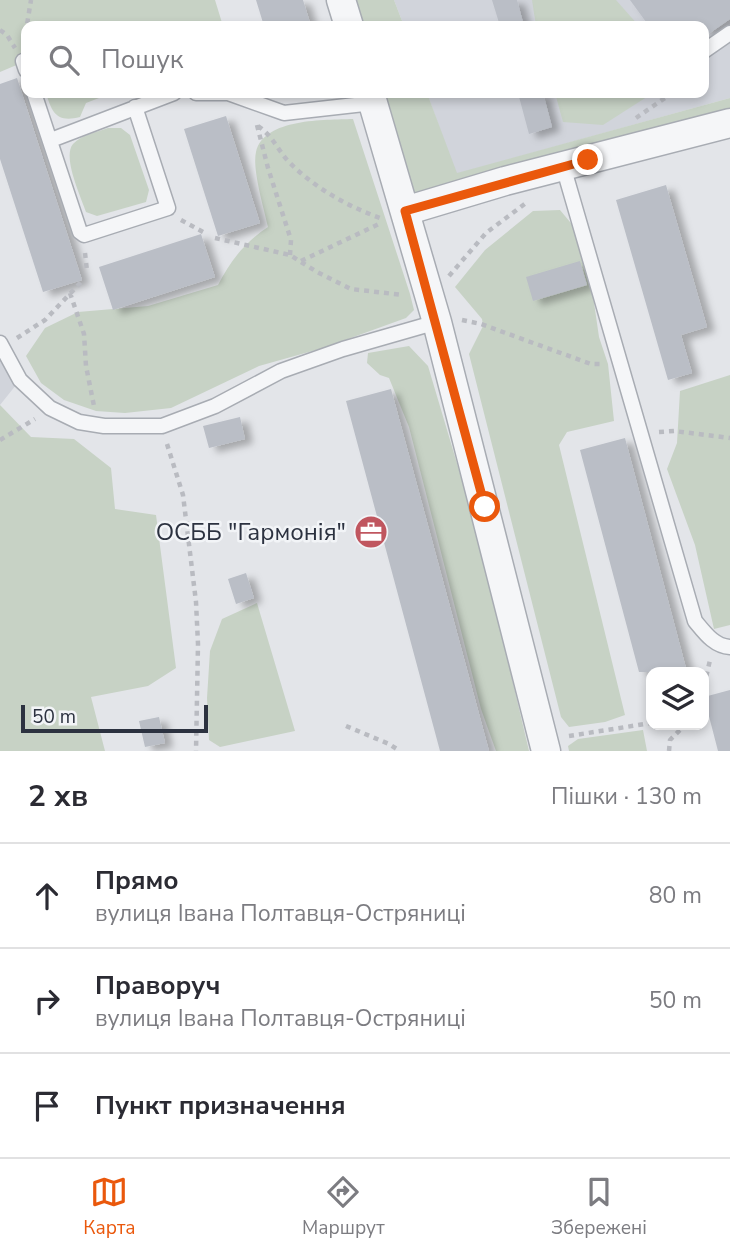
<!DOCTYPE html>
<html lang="uk">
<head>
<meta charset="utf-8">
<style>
  body { margin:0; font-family:"Nunito Sans",sans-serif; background:#f7f7f7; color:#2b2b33 }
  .controls { position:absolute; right:21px; bottom:21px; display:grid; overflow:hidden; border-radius:14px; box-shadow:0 4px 10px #0003 }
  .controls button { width:63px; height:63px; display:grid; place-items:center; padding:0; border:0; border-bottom:2px solid #e1e1e2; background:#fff; color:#2b2b33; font:35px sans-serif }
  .scale { position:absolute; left:21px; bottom:18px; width:187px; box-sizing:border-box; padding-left:7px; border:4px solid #2c3240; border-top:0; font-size:19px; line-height:24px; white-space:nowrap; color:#2c3240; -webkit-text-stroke:5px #f2f4f7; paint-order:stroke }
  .stop { position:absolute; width:21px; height:21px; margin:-16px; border:5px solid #ea580c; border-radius:50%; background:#fff }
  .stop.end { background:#ea580c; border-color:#fff; box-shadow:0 2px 7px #0008 }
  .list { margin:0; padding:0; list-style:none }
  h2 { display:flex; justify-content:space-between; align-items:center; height:91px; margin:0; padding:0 28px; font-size:30px }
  h2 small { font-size:23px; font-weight:400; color:#7c7c81 }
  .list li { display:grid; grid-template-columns:46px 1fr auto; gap:21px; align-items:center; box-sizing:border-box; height:105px; padding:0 28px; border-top:2px solid #e1e1e2 }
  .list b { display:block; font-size:26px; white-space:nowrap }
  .list p { margin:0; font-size:23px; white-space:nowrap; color:#7c7c81 }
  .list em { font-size:23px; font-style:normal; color:#7c7c81 }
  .icon { flex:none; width:38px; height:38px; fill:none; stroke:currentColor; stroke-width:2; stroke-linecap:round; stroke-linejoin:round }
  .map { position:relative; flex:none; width:730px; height:751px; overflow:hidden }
  .search { position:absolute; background:#fff; box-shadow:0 4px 10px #0003; left:21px; right:21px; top:21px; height:77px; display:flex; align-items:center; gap:18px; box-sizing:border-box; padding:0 24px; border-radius:14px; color:#7c7c81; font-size:26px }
  .sheet { height:406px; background:#fff }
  nav { display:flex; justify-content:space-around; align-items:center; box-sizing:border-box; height:98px; border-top:2px solid #e1e1e2; background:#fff; font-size:19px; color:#7c7c81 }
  nav a { display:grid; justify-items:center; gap:4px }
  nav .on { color:#ea580c }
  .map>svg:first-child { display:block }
  .built { fill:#d1d4db }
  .green { fill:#c7d2c5 }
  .building { fill:#babec6; filter:url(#shadow) }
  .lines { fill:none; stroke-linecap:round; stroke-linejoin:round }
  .service-casing { stroke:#a8acb3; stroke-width:17 }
  .minor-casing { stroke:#a8acb3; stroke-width:31 }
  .path { stroke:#b9bbc1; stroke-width:4.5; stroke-dasharray:5 5; stroke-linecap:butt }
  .service { stroke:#f5f6f8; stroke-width:14 }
  .minor { stroke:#f5f6f8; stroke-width:28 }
  .route { stroke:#ea580c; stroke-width:9 }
  .labels { text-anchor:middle; stroke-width:5; stroke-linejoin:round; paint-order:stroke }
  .poi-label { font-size:24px; fill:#2c3240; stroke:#f2f4f7; text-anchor:end }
</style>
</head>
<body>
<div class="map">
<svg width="730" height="751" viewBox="0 0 730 751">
  <defs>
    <filter id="shadow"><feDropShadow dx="8" dy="4.5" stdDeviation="3.5" flood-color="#0004"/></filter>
  </defs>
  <rect width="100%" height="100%" fill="#e3e5e9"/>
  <path class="built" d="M394,0H730V98L456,174L427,93H704V26H404Z
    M0,343L20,380L0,405Z"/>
  <path class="green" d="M0,0H215L223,26H26V61L0,72Z
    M349,0H394L404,26H357Z
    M532,0H616L639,26H536Z
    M46,93H112L86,103L80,117C57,123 52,113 46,93Z
    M377,93H427L457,173L730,98V118L423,198L410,191Z
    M555,93H653L603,125L563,122Z
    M353,119L410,294L414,310L406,318L323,348L259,366L171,408L125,413L96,411L64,400L41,383L26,356L45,328L78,312L148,306L218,285C231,260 245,242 268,227C264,208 252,170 256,152C264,118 325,120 353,119Z
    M108,128H121L130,135L149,190L146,202L97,216L86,212C81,197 62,157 73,144C81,135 97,132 108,128Z
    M560,210L575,228L591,282L599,337L608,364L614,421L567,432L559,445L625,715L605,722L569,727L561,717L469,354L483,326L482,319L455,287L485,250L533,211Z
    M409,346L428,366L478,534L529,751H496L481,709L409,427L389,378L380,375L367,363L368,353Z
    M730,375V625L714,629L695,545L667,469L677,443L680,391Z
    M0,405L31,437L74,439L111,468L115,509L156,515L176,668L148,686L91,697L105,751H0Z
    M257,603L295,731L220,747L209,740L207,698L210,651L222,619Z
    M643,730L647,751H569L568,746L578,739Z"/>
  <path class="building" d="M256,0H303L311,26H264Z
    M492,0H517L524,26H500Z
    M630,0H730V19L704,37V26H649Z
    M17,78L82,280L43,292L0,159V84Z
    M518,93H543L552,127L529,134Z
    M226,116L260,223L218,236L184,129Z
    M666,185L707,327L681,335L692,373L668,380L616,200Z
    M201,234L215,277L113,310L99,267Z
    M580,261L587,285L533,301L526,277Z
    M391,389L489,751H440L346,401Z
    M240,417L245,439L209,448L203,426Z
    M625,438L687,672H639L580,450Z
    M246,573L254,598L236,604L228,579Z
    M730,690V751H718L704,697Z
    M159,717L165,743L145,747L139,721Z"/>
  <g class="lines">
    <defs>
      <path id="service" d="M704,51L730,33
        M23,61L26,70
        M34,93L80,232L84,235L168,208L135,107
        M196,93H228L284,113L373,103
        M51,140L174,93
        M563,166L695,621C705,633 714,646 730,647
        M0,343L20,380L50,408L79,422L104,426H162L215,406L281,371L343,349L437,322"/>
      <path id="minor" d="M341,0L349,26
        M370,93L437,322L546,751
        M405,211L505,181L730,123"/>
    </defs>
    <use href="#service" class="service-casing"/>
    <use href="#minor" class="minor-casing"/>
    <path class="path" d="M0,30L7,35L15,48
      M24,43L31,0
      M636,118L672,93
      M257,125L268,168L291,240L290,255
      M258,126C273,136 278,151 290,163C315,188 347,206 380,218
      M181,220L205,233
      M215,238L290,255L317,272L351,289L403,295
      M85,253L87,271
      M301,261L381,223
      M449,276L486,233L526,203
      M70,293L84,334L86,366L94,406
      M462,320L481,324L591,364H604
      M17,338L45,320L84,279
      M659,432L674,431L730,438
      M0,440L35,419
      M167,444L183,495L196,602L198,644L196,751
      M704,686L710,660
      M346,726L389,744L400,751
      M569,736L651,723
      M669,751L670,740L685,725"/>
    <use href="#service" class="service"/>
    <use href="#minor" class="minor"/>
  </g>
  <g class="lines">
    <path class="route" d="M485,507L405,211L588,160"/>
  </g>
  <defs>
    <symbol id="office-disc" viewBox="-11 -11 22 22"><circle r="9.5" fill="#c0565f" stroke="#f2f4f7"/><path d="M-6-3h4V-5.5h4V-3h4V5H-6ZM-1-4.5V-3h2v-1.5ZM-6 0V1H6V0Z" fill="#fff"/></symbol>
  </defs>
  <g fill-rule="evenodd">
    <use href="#office-disc" x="352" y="513" width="38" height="38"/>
  </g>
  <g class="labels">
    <g class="poi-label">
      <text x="346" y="540">ОСББ "Гармонія"</text>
    </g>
  </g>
</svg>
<div class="controls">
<button><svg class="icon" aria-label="layers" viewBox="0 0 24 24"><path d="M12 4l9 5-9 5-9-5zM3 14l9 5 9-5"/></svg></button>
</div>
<div class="scale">50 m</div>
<div class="stop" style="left:485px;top:507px"></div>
<div class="stop end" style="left:588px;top:160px"></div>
<div class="search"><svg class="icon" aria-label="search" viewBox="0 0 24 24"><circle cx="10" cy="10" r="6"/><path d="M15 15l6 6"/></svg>Пошук</div>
</div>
<section class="sheet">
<h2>2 хв<small>Пішки · 130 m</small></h2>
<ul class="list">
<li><svg class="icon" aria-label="ahead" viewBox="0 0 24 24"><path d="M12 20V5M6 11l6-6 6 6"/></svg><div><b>Прямо</b><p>вулиця Івана Полтавця-Остряниці</p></div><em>80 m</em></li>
<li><svg class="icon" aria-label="right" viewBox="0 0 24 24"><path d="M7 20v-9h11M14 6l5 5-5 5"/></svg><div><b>Праворуч</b><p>вулиця Івана Полтавця-Остряниці</p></div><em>50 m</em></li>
<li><svg class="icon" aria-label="arrive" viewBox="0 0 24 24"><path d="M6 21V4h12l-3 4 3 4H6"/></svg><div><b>Пункт призначення</b></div></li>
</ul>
</section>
<nav>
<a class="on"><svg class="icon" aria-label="map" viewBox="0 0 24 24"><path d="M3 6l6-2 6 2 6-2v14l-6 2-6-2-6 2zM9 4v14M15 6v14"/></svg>Карта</a>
<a><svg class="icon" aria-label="directions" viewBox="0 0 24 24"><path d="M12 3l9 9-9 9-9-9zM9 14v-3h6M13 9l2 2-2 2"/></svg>Маршрут</a>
<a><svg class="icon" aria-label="saved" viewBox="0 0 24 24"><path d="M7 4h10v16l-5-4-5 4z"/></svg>Збережені</a>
</nav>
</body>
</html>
